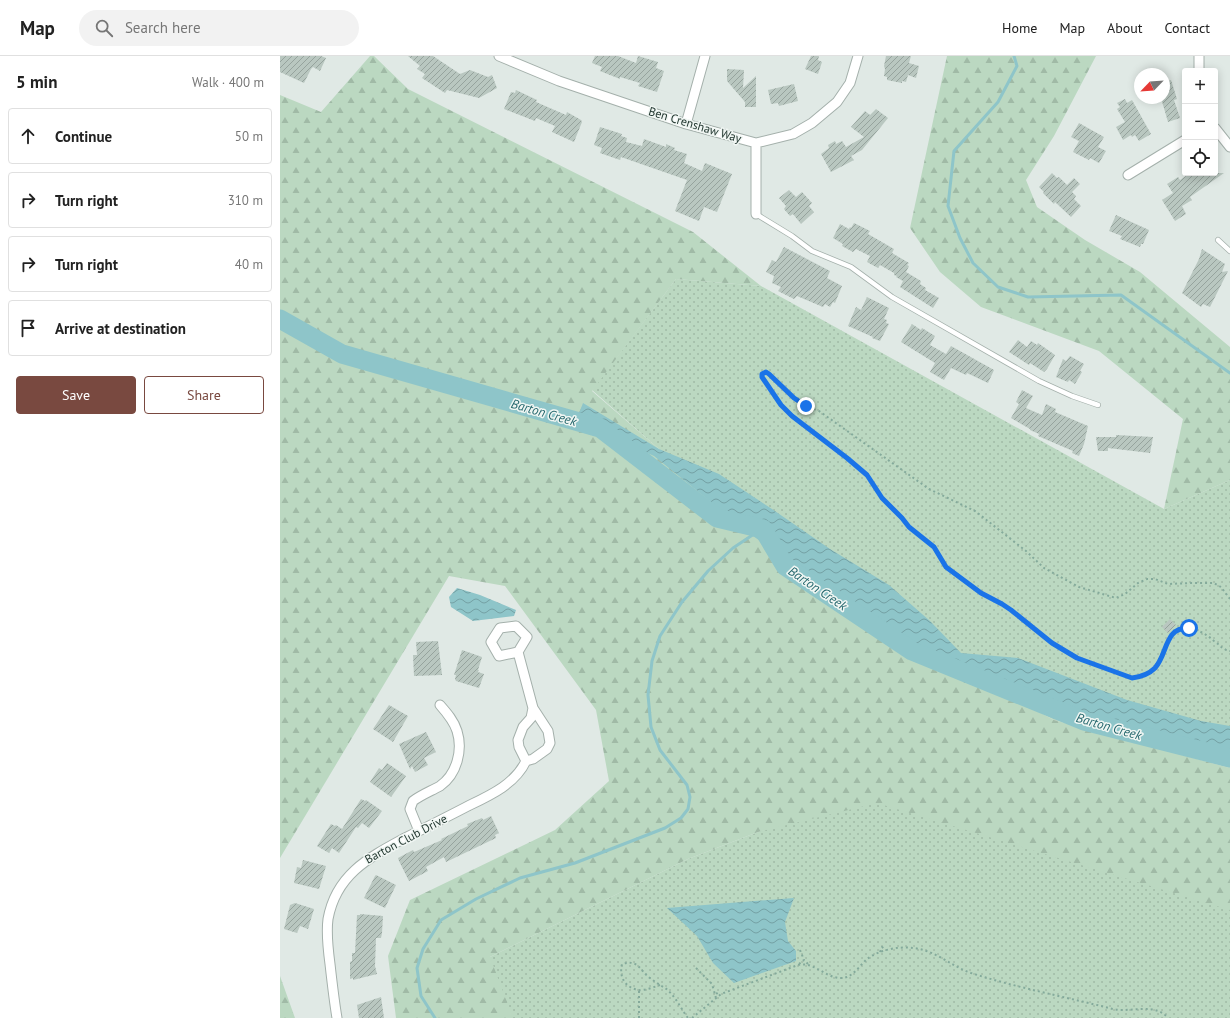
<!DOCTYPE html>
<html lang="en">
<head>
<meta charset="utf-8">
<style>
  body { margin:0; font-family:"PT Sans",sans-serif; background:#f2f2f2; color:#222 }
  .controls { position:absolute; right:12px; top:12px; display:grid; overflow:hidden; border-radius:4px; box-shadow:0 2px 10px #0003 }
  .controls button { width:36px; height:36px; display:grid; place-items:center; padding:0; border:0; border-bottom:1px solid #e0e0e0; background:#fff; color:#222; font:20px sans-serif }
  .compass { position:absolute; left:854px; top:12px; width:36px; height:36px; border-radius:50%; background:#fff; box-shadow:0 2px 10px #0003; rotate:245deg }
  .stop { position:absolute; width:12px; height:12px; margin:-9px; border:3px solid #1a73e8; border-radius:50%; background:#fff }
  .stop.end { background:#1a73e8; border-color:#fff; box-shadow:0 1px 4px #0008 }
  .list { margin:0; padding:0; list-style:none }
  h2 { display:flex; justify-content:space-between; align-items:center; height:52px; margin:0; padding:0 16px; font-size:17px }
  h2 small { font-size:13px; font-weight:400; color:#767676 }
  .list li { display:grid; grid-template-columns:26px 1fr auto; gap:12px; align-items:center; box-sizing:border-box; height:56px; margin:0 8px 8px; padding:0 8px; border:1px solid #e0e0e0; border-radius:4px }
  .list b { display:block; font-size:15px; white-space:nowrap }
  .list em { font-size:13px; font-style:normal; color:#767676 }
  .actions { display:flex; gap:8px; padding:12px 16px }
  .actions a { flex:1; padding:9px 0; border:1px solid #794940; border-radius:4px; text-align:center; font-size:14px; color:#794940 }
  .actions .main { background:#794940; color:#fff }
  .icon { flex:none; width:22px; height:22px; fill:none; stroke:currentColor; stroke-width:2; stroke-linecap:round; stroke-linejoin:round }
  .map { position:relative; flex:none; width:950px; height:962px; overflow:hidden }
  header { display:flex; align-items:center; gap:24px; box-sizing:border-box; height:56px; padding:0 20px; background:#fff; border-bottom:1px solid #e0e0e0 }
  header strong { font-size:19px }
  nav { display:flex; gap:22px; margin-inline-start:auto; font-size:14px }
  .search { width:280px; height:36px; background:#f2f2f2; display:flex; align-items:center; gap:10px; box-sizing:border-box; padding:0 14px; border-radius:22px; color:#767676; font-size:15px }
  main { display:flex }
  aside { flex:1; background:#fff }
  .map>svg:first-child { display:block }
  .grass { fill:url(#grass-dots) }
  .forest { fill:url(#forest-firs) }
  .water { fill:url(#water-waves) }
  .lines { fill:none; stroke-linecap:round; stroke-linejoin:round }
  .stream { stroke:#8ec5c9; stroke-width:3 }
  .river { stroke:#8ec5c9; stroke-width:19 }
  .building { fill:url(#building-hatch) }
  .service-casing { stroke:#a4b0ab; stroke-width:6 }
  .minor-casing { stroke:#a4b0ab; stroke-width:11 }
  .path { stroke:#84aa9b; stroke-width:2; stroke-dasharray:2 3; stroke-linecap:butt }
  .service { stroke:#fff; stroke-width:4.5 }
  .minor { stroke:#fff; stroke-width:9 }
  .route { stroke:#1a73e8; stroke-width:5 }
  .labels { text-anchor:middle; stroke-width:3; stroke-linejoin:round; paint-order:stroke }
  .street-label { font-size:12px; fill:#233831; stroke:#f0f6f3 }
  .water-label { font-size:13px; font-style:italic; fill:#24676d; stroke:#f0f6f3 }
</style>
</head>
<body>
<header>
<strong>Map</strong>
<div class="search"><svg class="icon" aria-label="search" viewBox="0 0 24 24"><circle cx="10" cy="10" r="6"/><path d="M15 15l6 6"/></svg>Search here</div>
<nav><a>Home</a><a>Map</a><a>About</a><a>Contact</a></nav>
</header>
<main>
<aside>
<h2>5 min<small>Walk · 400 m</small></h2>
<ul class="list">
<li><svg class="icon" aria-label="ahead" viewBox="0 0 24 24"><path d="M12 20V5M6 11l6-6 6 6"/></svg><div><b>Continue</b></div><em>50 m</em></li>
<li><svg class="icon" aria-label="right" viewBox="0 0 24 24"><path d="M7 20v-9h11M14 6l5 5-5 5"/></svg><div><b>Turn right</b></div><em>310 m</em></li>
<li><svg class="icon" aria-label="right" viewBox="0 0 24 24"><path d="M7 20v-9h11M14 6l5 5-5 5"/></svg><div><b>Turn right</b></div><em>40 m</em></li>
<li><svg class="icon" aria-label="arrive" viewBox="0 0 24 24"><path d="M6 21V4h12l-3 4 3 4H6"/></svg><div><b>Arrive at destination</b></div></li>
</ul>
<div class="actions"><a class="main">Save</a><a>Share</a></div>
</aside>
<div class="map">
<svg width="950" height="962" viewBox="0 0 950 962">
  <defs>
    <pattern id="grass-dots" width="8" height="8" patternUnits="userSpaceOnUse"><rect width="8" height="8" fill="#bbd8c1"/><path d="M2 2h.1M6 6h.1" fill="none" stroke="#a0baa6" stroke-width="1.8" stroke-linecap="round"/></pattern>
    <pattern id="forest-firs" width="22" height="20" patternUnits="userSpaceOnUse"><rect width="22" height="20" fill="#bbd8c1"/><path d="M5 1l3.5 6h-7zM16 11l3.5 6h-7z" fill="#a0baa6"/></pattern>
    <pattern id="water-waves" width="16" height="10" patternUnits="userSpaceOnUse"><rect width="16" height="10" fill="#8ec5c9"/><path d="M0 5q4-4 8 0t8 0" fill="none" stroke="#74a1a4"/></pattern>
    <pattern id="building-hatch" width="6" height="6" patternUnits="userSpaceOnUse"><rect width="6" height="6" fill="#b9c7c0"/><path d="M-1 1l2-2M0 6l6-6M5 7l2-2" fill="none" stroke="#96a39d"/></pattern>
  </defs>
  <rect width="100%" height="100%" fill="#e0e9e5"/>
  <path class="grass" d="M396,223L481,230L884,453L950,424V712L774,664L578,560L432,445L379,393L312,334Z
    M650,718L950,773V962H179L210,901L408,803L478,776Z"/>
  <path class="forest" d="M90,0H94L128,33L413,176L481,230L396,223L312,335L379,393L432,445L578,560L774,664L950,712V854L597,747L478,776L408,803L210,901L233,962H116L108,900L130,844L275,774L329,725L316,654L225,530L169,520L0,802V39L41,56Z
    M667,0H816L774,80L746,124L757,151L805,184L860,216L950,291V424L884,453L903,363L819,295L701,251L660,216L630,172Z
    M0,920L15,962H0Z"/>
  <path class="water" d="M303,347L379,393L439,418L492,453L550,493L609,529L650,565L681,597L738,602L847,644L921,665L950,670V696L822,665L790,653L775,651L716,630L641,591L533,522L473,480L374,400L296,365Z
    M177,532L200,539L236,554L234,560L193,565L171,551L169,541Z
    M514,842L505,866L508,885L516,895V905L454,927L433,907L417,880L387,852Z"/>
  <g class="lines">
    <path class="stream" d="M734,0L737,10L718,46L674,95L668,150L680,182L693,207L718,231L748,241L841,239L950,317
      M155,962L141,940L137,912L143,893L161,864L196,843L240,822L295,807L385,772L401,762L408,753L410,741L407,729L380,694L371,671L368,639L372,605L380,580L402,546L428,515L453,492L474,478"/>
    <path class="river" d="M0,263L62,298L320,372L437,462L483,473L505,510L632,595L804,665L950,702"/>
  </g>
  <path class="building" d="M0,0H41L46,2L40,15L33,11L31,13L24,27L0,16Z
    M128,0H153L180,18L190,14L208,21L212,19L217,32L199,42L167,34L165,37L142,22L145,18L137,13L140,10Z
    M315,0H338L356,7L358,0L378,6L376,12L384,15L377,36L358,30L360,27L340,21V23L320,15L322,11L312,7Z
    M531,0H539L538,4L542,6L538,18L525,13Z
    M606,0H631L629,7L639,10L636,22L628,19L626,26L622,25V27L607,24V21L604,20L605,13L604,10Z
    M447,13L464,14L463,32L476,20V51H465V46L447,25Z
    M891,24L897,43L894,44L900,62L888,66L881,42H884V26Z
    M514,28L518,45L499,50L498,47L491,48L488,34Z
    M236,34L257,44L256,46L286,59L287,56L301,64L302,66L294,86L272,76L275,70L256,62L255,65L224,53L231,36L235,37Z
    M845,43L847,47L852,44L871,78L859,85L855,79L852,81L851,79L843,84L836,71L845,66L837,53L840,51L837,47Z
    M596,53L608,62L582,94L571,100L574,104L551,116L541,98L549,92L548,89L555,85L556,88L562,85L566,91L584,81L571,71L585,55L590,59Z
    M799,67L824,81L818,91L826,95L819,107L810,102L809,104L793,96L799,85L791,81Z
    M320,71L342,78L341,80L347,82L346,86L362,90L364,83L386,91V88L395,92L394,94L407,98L404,107L422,115L425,107L452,118L437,156L424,151L419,165L395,155L407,124L341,101L340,104L320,97L322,92L314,89Z
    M772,117L777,122L779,121L787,129L794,122L800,128L792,136L796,140L794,143L801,150L791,161L775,146L774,148L763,137L764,136L759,131Z
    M910,117H944L910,141L912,144L902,150L906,158L895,165L882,144L893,137L887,128L898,121L900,124Z
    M509,134L516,141L522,136L532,147L529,150L534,156L521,168L513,158L510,160L504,153L506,150L499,142Z
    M836,159L869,174L863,188H861L860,191L840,183L842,180L829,175Z
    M574,167L590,175L588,178L614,193L612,197L629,207L627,209L629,210L626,216L641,225L640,228L646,232L645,234L659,242L653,252L620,231L623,225L616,221L617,220L614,219V217L600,209L598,212L587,206L590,200L576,193L573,196L562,190L563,188L553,182L560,168L569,173L570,171L571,172Z
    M504,191L550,215L547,222L562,230L555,247L553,246L550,251L545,248L543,251L517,240L514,243L498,235L501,231L492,227L494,220L486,216L492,204L496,206Z
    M922,193L945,208L942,216L948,215L930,251L923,248L921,251L902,237L919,203Z
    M587,241L609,252L604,263L607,264L606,267L609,268L600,285L592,282L593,281L568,270L576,251L581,254Z
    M632,268L641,274L642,272L655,280L650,289L666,298L671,290L714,314L708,327L687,317L686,319L671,312L664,324L650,316L655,307L621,286Z
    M738,284L747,291L751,285L757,289L758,287L775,299L767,313L764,316L750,307L749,309L729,296Z
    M790,300L804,308L800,315L802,316L795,328L789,324L788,326L776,321L783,303L786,305Z
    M742,334L753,340L746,352L762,359L766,348L776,353L775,356L808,370L804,388L799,400L792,397L793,395L758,380L759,378L750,374V373L731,362L739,348L736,346Z
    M836,379L873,381L870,397L828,392V395H818L816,381H836Z
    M890,563L896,569L888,577L882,571Z
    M158,585L162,619L134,620L133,599H137L136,586Z
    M182,594L202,601L198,614H199L198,616L204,618L199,632L176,625L175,623L176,619H174Z
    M109,649L128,660L113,686L93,673Z
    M146,676L156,696L144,702L148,709L135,716L132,710L130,713L119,688Z
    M107,707L126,720L111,741L90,726L99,712L102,714Z
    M81,743L85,745L86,744L102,755L89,772L82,767L78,772L76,771L59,797L52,792L49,797L37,790L51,768L55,770L56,769L62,773Z
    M211,760L219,777L215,779L216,782L166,806L164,801L146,811L148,815L129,825L119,805L118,802L133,794L134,796L162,784L161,783L188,770L187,768L202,762L203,764Z
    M23,804L46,810L39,833L14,827L17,811L21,812Z
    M96,819L116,829L105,852L84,842L95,820Z
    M15,847L34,853L28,873L20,870L17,877L4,873L10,849Z
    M80,858L103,860L102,877L101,882H96L95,910L97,918L73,924V922L70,923V906L72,905V897H75L77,859H80Z
    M101,941L104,962H79L77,949Z"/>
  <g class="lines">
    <defs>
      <path id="service" d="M476,158L512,180L532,195L571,211L612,241L759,325L792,340L818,349
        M938,184L950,195"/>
      <path id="minor" d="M219,0L279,25L406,68L476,87L513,78L532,67L557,46L570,27L578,0
        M919,15V0
        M406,68L425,0
        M935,72L950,91
        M476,87V158
        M848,119L905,84
        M246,705L239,691L238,684L243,671L251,662L253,652
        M139,775L130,753L133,745C141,739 151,735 160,730C177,718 183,694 177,675C174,665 167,657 160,649
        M57,962C54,944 52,926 50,908C48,893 46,878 48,863C56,819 88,802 123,783C145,772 167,761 188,750C211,739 235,728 246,705L253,703L267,693L270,687L268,675L253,652L238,596L247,581L236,570L220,572L211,586L219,600L238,596"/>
    </defs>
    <use href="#service" class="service-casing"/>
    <use href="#minor" class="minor-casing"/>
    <path class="path" d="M950,543L941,531L934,527H911L888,528L875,523H867L858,527L845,538L836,542L799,531L764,512L746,495L695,455L649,433L539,355C516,346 506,334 489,318L487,316L482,318V321L501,349L518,366L567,402L587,419L602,442L622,462L629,471L654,491L666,511L701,537L722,548L731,554L772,587L806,605L852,622L868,617L875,611L890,581L898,573C912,570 924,576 934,585C940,589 943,594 950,595
      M520,894L524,904
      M600,896L602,891L606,894
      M519,908L524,904L528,908
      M416,912L432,928L434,935
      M380,929C374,931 364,935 358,934C344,931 339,920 342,908C359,903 359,914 370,922C375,926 380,929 385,932C395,939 401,953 408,962
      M436,942L434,935L439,939
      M359,962V934
      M412,962L441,938L518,909C535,905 545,923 563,922C573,921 580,909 587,903C599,894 618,890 633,892C655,894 671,910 691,917C738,932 786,941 833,953C850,957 875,946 888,962"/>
    <use href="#service" class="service"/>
    <use href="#minor" class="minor"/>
  </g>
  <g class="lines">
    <path class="route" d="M526,350L514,342L489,318L486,316L482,318V321L501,349L512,360L567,402L587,419L602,442L622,462L629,471L654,491L666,511L701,537L722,548L731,554L772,587L797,602L852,622C860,621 869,618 875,612C888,598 884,571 909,572"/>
  </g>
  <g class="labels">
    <g class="street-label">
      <text transform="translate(415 69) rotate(17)" y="4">Ben Crenshaw Way</text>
      <text transform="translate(126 783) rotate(-28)" y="4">Barton Club Drive</text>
    </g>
    <g class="water-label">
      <text transform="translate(264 356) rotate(16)" y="5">Barton Creek</text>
      <text transform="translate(538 532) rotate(34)" y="5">Barton Creek</text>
      <text transform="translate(829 670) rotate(16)" y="5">Barton Creek</text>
    </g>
  </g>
</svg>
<div class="controls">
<button>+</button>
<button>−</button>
<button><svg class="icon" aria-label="locate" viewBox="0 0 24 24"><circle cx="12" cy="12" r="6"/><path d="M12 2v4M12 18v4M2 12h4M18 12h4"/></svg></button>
</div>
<svg class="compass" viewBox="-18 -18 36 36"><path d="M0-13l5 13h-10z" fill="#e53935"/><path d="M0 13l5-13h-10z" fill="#767676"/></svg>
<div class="stop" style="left:909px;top:572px"></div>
<div class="stop end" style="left:526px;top:350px"></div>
</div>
</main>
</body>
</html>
